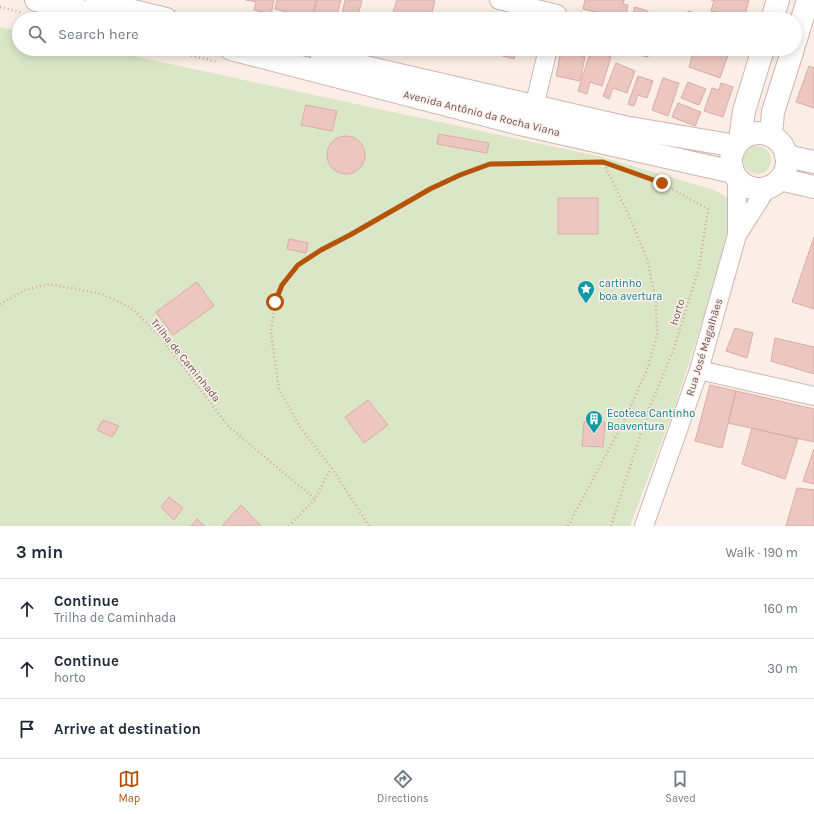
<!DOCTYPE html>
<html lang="en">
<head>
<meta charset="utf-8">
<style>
  body { margin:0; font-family:Karla,sans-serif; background:#f6f6f7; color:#1f2937 }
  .stop { position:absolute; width:12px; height:12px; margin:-9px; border:3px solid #b45309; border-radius:50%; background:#fff }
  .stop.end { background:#b45309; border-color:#fff; box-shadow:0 1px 4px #0008 }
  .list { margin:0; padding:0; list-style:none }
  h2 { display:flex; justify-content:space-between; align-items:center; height:52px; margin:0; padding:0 16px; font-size:17px }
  h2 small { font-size:13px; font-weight:400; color:#747a83 }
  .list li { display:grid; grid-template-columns:26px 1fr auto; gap:12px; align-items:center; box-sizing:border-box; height:60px; padding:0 16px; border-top:1px solid #e0e1e3 }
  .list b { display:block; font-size:15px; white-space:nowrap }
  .list p { margin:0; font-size:13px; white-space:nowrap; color:#747a83 }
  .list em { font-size:13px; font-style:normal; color:#747a83 }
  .icon { flex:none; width:22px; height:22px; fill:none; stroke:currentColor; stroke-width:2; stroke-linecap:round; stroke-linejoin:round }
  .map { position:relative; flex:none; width:814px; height:526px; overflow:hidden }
  .search { position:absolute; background:#fff; box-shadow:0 2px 10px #0003; left:12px; right:12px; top:12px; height:44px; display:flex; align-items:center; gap:10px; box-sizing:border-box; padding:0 14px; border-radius:22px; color:#747a83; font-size:15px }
  .sheet { height:232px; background:#fff }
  nav { display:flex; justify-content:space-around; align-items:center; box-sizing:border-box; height:56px; border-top:1px solid #e0e1e3; background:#fff; font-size:11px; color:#747a83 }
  nav a { display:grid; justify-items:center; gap:2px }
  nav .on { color:#b45309 }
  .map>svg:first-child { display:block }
  .green { fill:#dbe6c7 }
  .building { fill:#ecc7c1; stroke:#ddaba3 }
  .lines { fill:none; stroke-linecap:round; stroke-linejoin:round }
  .street-casing { stroke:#cdb6b1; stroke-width:20 }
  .secondary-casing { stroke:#cfb5af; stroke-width:24 }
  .path { stroke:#d1aaa4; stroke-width:2.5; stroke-dasharray:1 3; stroke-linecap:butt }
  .street { stroke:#fff; stroke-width:18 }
  .secondary { stroke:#fff; stroke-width:22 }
  .route { stroke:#b45309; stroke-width:5 }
  .labels { text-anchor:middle; stroke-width:3; stroke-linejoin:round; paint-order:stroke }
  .street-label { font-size:11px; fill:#71514e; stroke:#fdf2ed }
  .culture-label { font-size:11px; fill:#0d838f; stroke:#fdf2ed; text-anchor:start }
</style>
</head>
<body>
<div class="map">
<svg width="814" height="526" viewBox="0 0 814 526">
  <rect width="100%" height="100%" fill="#faeee7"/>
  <path class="green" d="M0,27L19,31V49H101L602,157L714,190L728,198L734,212L728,242L676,403L630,526H0Z
    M743 160a14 14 0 1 1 28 0a14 14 0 1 1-28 0Z"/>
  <path class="building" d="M246,0H274L271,14L254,10L256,2Z
    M277,0H316L311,18L275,9Z
    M317,0H341L336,19H312Z
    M345,0H362L357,19H341Z
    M397,0H432L435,1L430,19H391Z
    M585,0H624L623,4L628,5L625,19L583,9Z
    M711,0H749L744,19L711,11L714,1Z
    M635,7L648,11L646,19H631Z
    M688,11L698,14L697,19H686Z
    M580,12L594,15L592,19H579Z
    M461,13L474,17V19H460Z
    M479,13L503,19H478Z
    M476,49H517L514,59Z
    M626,49H650L648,57L626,52Z
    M694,49H708L728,55L720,78L689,67Z
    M591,50L611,57L602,86L590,82L587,94L578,91Z
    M561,51L585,57L580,81L556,76Z
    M616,63L635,71L627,93L613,88L609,99L603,96Z
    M809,66L814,68V108L796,102Z
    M638,76L653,81L647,98L638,95L634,106L628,104Z
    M663,78L679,83L668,116L652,110Z
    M688,82L706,89L699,105L681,98Z
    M721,83L733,87L723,117L704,111L712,88L719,90Z
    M678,103L701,112L695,126L672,117Z
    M306,105L337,111L332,131L301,125Z
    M439,134L489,143L487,153L437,144Z
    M327 155a19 19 0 1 1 38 0a19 19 0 1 1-38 0Z
    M558,198H598V234H558Z
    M814,237V309L792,302Z
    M289,239L308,243L306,253L287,249Z
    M197,282L214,306L173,335L156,312Z
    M735,328L753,333L747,358L726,351Z
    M775,338L814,347V374L771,361Z
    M710,385L736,391L722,448L695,441Z
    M736,391L814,409V442L728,423Z
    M368,400L388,425L364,443L345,417Z
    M103,420L119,426L112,437L97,430Z
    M584,422H605L603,447L582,446Z
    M752,428L798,439L785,479L742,464Z
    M814,449V484L803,481Z
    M797,488L814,490V526H786Z
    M169,497L183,508L174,520L161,507Z
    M241,505L261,526H222Z
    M197,519L205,526H191Z"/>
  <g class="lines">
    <defs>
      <path id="street" d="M499,0L557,14
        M534,107L548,49
        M737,178V234
        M699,370L814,396
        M644,526L699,370L737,235L767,188"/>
      <path id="secondary" d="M36,0L115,19
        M97,2L166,19
        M772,19L778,0
        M795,42L808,0
        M231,49L520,124L733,172
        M322,57L624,127L736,146
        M731 161a28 28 0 1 1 56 0a28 28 0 1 1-56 0Z
        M771,136L773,112L793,49
        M740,139L744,111L763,49
        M786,156L814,162
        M780,179L814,187"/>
    </defs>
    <use href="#street" class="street-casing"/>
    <use href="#secondary" class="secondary-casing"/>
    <path class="path" d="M0,7L23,13
      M164,49L218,62
      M0,304L25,290L49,284L102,294L131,308L159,335L228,426L315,499
      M289,526L315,499L331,468
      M369,526L331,467L301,429L279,389L271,332L275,302L282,285L298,265L321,249L350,235L430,189L460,175L490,164L596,162
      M568,526L623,423L647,370L657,335L656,301L647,259L629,216L603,162
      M611,526L647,414L674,348L699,268L708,209L661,183L617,166"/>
    <use href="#street" class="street"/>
    <use href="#secondary" class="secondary"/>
  </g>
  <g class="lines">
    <path class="route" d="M275,302L282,285L298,265L321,250L350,235L430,189L460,175L490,164L603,162L662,183"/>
  </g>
  <defs>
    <symbol id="sight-pin" viewBox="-11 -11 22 30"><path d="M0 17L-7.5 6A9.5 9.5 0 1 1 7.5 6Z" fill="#0f9aa8" stroke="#fdf2ed"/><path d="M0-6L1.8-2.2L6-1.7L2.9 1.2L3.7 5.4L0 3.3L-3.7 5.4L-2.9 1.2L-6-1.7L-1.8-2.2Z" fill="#fff"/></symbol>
    <symbol id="building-pin" viewBox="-11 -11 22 30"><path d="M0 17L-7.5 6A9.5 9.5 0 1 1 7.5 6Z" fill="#0f9aa8" stroke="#fdf2ed"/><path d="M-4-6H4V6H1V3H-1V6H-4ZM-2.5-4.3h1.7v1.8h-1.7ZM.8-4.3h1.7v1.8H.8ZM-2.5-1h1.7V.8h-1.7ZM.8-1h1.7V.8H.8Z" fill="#fff"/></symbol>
  </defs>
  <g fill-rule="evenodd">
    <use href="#sight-pin" x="576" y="279" width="20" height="27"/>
    <use href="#building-pin" x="584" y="409" width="20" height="27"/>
  </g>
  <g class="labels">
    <g class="street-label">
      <text transform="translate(482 113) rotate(14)" y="4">Avenida Antônio da Rocha Viana</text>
      <text transform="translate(677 312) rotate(-73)" y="4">horto</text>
      <text transform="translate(704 347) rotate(-73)" y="4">Rua José Magalhães</text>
      <text transform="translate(186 360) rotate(51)" y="4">Trilha de Caminhada</text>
    </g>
    <g class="culture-label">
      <text x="599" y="287">cartinho<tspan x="599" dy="13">boa avertura</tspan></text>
      <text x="607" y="417">Ecoteca Cantinho<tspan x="607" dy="13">Boaventura</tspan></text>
    </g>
  </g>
</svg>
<div class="stop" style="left:275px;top:302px"></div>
<div class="stop end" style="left:662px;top:183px"></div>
<div class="search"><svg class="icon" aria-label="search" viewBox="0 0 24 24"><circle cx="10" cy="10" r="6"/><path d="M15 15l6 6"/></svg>Search here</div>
</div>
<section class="sheet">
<h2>3 min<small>Walk · 190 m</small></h2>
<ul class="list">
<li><svg class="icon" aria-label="ahead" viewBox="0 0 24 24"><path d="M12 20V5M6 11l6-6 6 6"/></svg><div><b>Continue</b><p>Trilha de Caminhada</p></div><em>160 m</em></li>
<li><svg class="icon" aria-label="ahead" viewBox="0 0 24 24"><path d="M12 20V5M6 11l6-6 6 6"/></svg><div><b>Continue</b><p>horto</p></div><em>30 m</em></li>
<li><svg class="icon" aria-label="arrive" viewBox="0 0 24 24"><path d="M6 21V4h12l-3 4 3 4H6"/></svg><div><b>Arrive at destination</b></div></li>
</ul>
</section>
<nav>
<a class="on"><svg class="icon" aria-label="map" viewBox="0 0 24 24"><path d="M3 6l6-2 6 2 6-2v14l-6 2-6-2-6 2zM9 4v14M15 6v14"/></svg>Map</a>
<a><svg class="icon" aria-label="directions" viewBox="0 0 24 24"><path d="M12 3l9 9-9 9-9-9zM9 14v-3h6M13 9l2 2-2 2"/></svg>Directions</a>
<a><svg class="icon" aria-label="saved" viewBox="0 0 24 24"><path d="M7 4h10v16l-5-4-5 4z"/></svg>Saved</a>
</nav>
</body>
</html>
